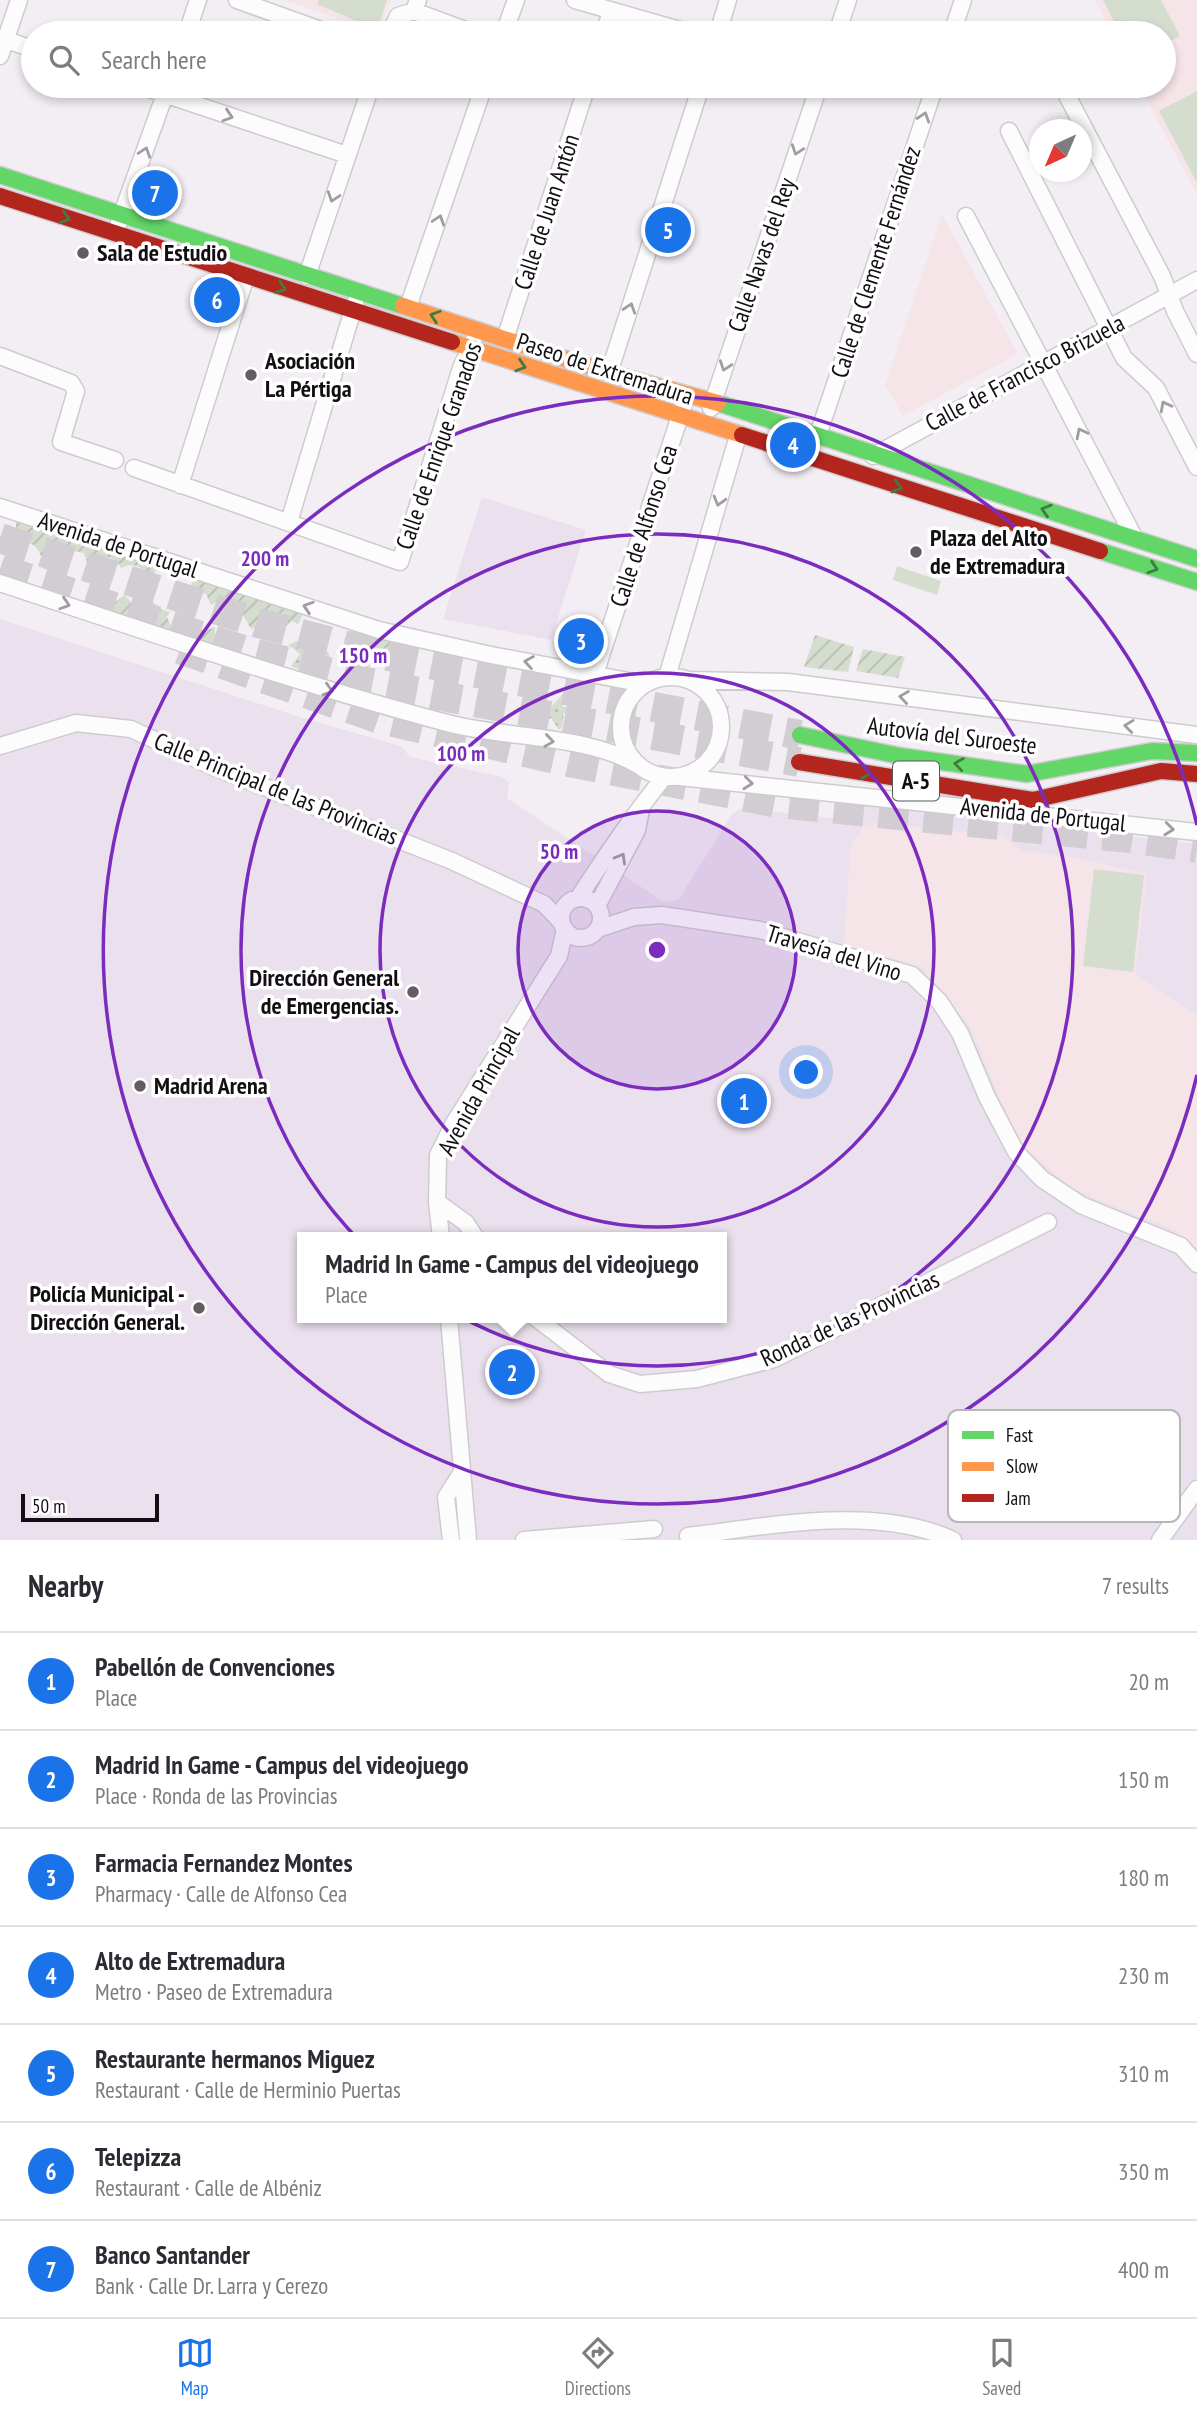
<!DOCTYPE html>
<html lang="en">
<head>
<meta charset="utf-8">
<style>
  body { margin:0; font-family:"PT Sans Narrow",sans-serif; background:#f2f2f3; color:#2b2b33 }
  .compass { position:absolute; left:1029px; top:119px; width:63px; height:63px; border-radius:50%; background:#fff; box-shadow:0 4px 10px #0003; rotate:224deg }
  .scale { position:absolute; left:21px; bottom:18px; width:138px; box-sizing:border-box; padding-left:7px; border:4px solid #120f13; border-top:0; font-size:19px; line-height:24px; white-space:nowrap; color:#120f13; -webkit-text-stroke:5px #fff; paint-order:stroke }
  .you { position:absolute; left:807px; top:1073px; width:24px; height:24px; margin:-18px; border:5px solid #fff; border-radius:50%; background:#1a73e8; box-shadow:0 0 0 10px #1a73e833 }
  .badge { display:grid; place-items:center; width:46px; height:46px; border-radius:50%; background:#1a73e8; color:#fff; font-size:23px; font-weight:700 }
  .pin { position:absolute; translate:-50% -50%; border:4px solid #fff; box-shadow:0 2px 7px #0006 }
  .popup { position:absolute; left:297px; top:1232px; width:430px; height:91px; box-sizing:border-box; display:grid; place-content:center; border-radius:0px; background:#fff; filter:drop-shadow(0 2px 5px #0005); font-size:23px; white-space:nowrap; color:#7c7c81 }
  .popup b { font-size:26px; color:#2b2b33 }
  .popup::after { content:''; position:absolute; left:50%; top:100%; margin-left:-14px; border:14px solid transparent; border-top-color:#fff }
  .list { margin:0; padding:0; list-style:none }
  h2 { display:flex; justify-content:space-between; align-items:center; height:91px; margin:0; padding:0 28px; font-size:30px }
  h2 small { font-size:23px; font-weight:400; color:#7c7c81 }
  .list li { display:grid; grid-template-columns:46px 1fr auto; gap:21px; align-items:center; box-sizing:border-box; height:98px; padding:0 28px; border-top:2px solid #e1e1e2 }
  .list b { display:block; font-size:26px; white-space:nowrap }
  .list p { margin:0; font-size:23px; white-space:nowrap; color:#7c7c81 }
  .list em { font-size:23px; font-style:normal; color:#7c7c81 }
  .icon { flex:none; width:38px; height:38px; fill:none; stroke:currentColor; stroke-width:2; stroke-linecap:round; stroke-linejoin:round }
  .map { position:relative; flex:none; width:1197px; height:1540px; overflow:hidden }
  .search { position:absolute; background:#fff; box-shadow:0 4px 10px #0003; left:21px; right:21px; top:21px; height:77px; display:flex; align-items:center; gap:18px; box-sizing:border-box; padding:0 24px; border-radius:38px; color:#7c7c81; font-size:26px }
  .sheet { height:777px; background:#fff }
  nav { display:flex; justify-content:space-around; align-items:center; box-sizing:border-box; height:98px; border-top:2px solid #e1e1e2; background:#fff; font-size:19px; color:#7c7c81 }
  nav a { display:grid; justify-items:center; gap:4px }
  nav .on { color:#1a73e8 }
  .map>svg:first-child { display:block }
  .built { fill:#ebe1ee; fill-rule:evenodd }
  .education { fill:#f6e5e8 }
  .grass { fill:url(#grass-dots) }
  .park { fill:#d5ddcf }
  .garden { fill:url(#garden-furrows) }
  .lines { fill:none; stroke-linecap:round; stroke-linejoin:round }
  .highway-tunnel { stroke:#d1cdd2; stroke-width:30; stroke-dasharray:30 15; stroke-linecap:butt }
  .street-casing { stroke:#cecbcf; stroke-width:19 }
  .fast-casing { stroke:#d0cdd0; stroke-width:19 }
  .slow-casing { stroke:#d0cdd0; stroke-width:19 }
  .jam-casing { stroke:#d0cdd0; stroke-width:19 }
  .street { stroke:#fdfcfd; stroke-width:16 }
  .fast { stroke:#63d668; stroke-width:16 }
  .slow { stroke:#ff974d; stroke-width:16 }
  .jam { stroke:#b3261e; stroke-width:16 }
  .oneway { stroke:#9f9d9f }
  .oneway2 { stroke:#3f7c42 }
  .ring { fill:none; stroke:#7b2cbf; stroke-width:3.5 }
  .poi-dot { fill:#615d62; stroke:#fff; stroke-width:2.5 }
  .labels { text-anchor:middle; stroke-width:7; stroke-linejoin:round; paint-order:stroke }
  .shield { fill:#fff; stroke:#59575a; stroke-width:2 }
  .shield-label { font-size:23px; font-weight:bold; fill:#120f13 }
  .street-label { font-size:24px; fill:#120f13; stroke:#fff }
  .poi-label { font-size:24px; font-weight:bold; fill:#120f13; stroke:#fff; text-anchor:start }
  .key { fill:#fff; stroke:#b8b7b8; stroke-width:2 }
  .key-label { font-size:19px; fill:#120f13 }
  .centre { fill:#7b2cbf; stroke:#fff; stroke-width:3.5 }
  .ring-label { font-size:21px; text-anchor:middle; font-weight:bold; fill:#7b2cbf; stroke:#fff; stroke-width:7; stroke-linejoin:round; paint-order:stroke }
</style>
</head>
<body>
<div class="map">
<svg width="1197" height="1540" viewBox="0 0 1197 1540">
  <defs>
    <pattern id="grass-dots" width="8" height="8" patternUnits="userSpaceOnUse" patternTransform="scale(1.75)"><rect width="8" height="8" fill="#d5ddcf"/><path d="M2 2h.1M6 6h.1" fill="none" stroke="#b6bcb1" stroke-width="1.8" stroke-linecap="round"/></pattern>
    <pattern id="garden-furrows" width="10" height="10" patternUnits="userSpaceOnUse" patternTransform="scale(1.75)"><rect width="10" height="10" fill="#d5ddcf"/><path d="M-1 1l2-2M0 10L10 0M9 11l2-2" fill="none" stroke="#b6bcb1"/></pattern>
  </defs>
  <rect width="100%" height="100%" fill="#f3eef4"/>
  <path class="built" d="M482,497L586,530L551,640L443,619Z
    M0,619L300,717L401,746L410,757L503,777L509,783L507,798L664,902L679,899L732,814L742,808L847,820L849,804L1197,844V1540H0ZM302,1237H722V1318H302Z"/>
  <path class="education" d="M284,0H391L379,33Z
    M1095,0H1197V195L1139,86H1164V33H1112Z
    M942,214L1018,354L903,416L889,391L884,388Z
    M876,823L1003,836L1021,851L1077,858L1147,874L1135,975L1197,1016V1251L1175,1230L1073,1189L1019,1143L971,1028L923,967L844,945L851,844L864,826Z"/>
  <path class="grass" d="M315,637L319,642L317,647L328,652L330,657L322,665V671L312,676L307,665L297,669L291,666L300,654L288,645L297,641L306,646Z
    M567,689L570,695L562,706L579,712L582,717L575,720L564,713L562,727L559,730L551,718L544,722L540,721L544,711L536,708L533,702L541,699L550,708Z"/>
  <path class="park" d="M319,0H387L377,30L317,4Z
    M1103,0H1161L1180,36L1164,44V33H1120Z
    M1197,91V183L1159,111Z
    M897,566L941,581L937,595L893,580Z
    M1094,869L1144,875L1133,972L1083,966Z"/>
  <path class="garden" d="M16,521L159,567L150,578C142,567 134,561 121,568C115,553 99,556 87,562L84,553L75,551L65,558L60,574L40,567L43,561C38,547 31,539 16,542Z
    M193,578L303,614L298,624L292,621L281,631L273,624L251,629L243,615H231L233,605L230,601L223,599L211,605L206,594L191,588Z
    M125,595L133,605L146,608L151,600L160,609L170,612L167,617L172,628H179L193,618L196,626L205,631L215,627V634L221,641L241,642V656L84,605L90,596L111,605Z
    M351,630L413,647L407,653L406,663L399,661L391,665V660L386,657L373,662L360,658L357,646L344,640Z
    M815,635L854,647L848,672L804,667Z
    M863,649L905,657L898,678L856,671Z"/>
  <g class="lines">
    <path class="highway-tunnel" d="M0,538L258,623L378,654L800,735
      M0,569L249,652L371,683L799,762
      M180,649L380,719L569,762L778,803L1130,838L1197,848"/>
    <defs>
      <path id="street" d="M237,0L329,33
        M575,0L690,33
        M414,11L473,33
        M187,33L198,0
        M390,33L398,16L414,11L418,0
        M504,33L516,0
        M604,33L611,12
        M718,33L728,0
        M837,33L848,0
        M952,33L963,0
        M6,40L33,49
        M0,56L19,0
        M140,86L347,155
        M1062,86L1162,276L1175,311L1197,354
        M1009,131L1124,358L1156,388L1197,467
        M966,216L1134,537
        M119,222L168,86
        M307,276L371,86
        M408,307L484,86
        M505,339L587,86
        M0,356L71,383L76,391L61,442L115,460
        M609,373L701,86
        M711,408L819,86
        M817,438L935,86
        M873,456L1197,280
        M134,468L400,562L461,368L473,342
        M180,485L246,276
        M0,507L379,630L491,655L644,684
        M289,522L355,303
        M0,583C148,632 296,683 447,723C507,739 585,734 638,765
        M595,674L683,407
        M621 727a50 50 0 1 1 100 0a50 50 0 1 1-100 0Z
        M667,677L738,436
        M689,680L788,682L1197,735
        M0,746L76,723L131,729L211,766L452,861L544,904L562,923
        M680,777L1197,832
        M579,897C606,855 633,816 664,777
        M561 918a20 20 0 1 1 40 0a20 20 0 1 1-40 0Z
        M597,906L637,830L641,810
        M598,929L634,917L662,915L760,930L912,975L939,1001L960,1033L987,1097L1016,1152L1042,1179L1081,1205L1181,1246L1197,1264
        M437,1202L466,1223L475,1237
        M441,1237L437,1202L438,1155L454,1123L559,956L565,929
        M449,1318L468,1540
        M536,1318L609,1374L640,1384L697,1379L774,1359L1048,1222
        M688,1536C770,1526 876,1504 953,1540
        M451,1540L446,1497L462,1472
        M524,1540L654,1529
        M1160,1540L1197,1489"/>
      <path id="fast" d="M0,175L403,306
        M718,403L1197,559
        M1100,551L1197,582
        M800,735L900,756L1027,774L1152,751L1197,753"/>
      <path id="slow" d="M403,306L609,373L718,403
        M452,342L742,435"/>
      <path id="jam" d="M0,196L452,342
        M742,435L1100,551
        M799,762L1033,800L1161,771L1197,774"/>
    </defs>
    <use href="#street" class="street-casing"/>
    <use href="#fast" class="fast-casing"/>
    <use href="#slow" class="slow-casing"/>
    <use href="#jam" class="jam-casing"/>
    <use href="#street" class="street"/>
    <use href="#fast" class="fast"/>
    <use href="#slow" class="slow"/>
    <use href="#jam" class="jam"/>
  </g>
  <defs><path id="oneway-chevron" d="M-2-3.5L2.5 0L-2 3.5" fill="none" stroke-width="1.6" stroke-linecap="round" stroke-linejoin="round" transform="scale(1.75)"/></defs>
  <g class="oneway">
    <use href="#oneway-chevron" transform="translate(228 116) rotate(18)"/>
    <use href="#oneway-chevron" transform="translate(924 117) rotate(-72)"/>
    <use href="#oneway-chevron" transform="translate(797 150) rotate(109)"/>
    <use href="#oneway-chevron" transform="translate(145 152) rotate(-71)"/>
    <use href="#oneway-chevron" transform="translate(333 197) rotate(108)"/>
    <use href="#oneway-chevron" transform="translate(439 220) rotate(-72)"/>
    <use href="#oneway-chevron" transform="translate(630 308) rotate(-72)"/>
    <use href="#oneway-chevron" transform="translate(725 366) rotate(109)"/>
    <use href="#oneway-chevron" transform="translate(1165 406) rotate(-118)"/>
    <use href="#oneway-chevron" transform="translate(1081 433) rotate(-117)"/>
    <use href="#oneway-chevron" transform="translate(719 501) rotate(106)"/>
    <use href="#oneway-chevron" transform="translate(65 604) rotate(18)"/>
    <use href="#oneway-chevron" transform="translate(308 607) rotate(-162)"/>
    <use href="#oneway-chevron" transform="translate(529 662) rotate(-170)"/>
    <use href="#oneway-chevron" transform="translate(328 690) rotate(17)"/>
    <use href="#oneway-chevron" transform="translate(904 697) rotate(-172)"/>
    <use href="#oneway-chevron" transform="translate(1129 726) rotate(-173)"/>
    <use href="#oneway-chevron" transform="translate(549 741) rotate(8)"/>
    <use href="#oneway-chevron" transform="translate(748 783) rotate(6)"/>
    <use href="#oneway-chevron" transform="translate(1169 829) rotate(6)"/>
    <use href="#oneway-chevron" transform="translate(621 858) rotate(-60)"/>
  </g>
  <g class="oneway2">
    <use href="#oneway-chevron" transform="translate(65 218) rotate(18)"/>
    <use href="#oneway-chevron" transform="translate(281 288) rotate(19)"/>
    <use href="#oneway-chevron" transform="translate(435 316) rotate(-162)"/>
    <use href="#oneway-chevron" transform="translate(521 366) rotate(18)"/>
    <use href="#oneway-chevron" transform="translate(897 487) rotate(16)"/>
    <use href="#oneway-chevron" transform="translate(1046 510) rotate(-163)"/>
    <use href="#oneway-chevron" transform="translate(1153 568) rotate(18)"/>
    <use href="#oneway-chevron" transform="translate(959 764) rotate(-172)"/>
    <use href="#oneway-chevron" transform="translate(866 773) rotate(9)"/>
  </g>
  <circle cx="657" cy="950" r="139" fill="#7b2cbf" fill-opacity=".12"/>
  <g class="ring">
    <circle cx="657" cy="950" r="139"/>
    <circle cx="657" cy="950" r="277"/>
    <circle cx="657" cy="950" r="416"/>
    <path d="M1197 1075A554 554 0 1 1 1197 825"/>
  </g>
  <g class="poi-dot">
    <circle cx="83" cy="253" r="7"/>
    <circle cx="251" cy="375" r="7"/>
    <circle cx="916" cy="552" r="7"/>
    <circle cx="413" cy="992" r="7"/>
    <circle cx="140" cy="1086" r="7"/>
    <circle cx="199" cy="1308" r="7"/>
  </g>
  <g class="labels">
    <rect class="shield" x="893" y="761.5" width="46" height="39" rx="5"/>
    <g class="shield-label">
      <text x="916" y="789">A-5</text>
    </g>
    <g class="street-label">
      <text transform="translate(547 212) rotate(-72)" y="8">Calle de Juan Antón</text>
      <text transform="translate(762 255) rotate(-71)" y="8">Calle Navas del Rey</text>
      <text transform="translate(876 262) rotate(-72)" y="8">Calle de Clemente Fernández</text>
      <text transform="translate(605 369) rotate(18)" y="8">Paseo de Extremadura</text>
      <text transform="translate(1025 373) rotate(-28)" y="8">Calle de Francisco Brizuela</text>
      <text transform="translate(439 446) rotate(-71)" y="8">Calle de Enrique Granados</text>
      <text transform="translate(644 526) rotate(-72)" y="8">Calle de Alfonso Cea</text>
      <text transform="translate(118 545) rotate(18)" y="8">Avenida de Portugal</text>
      <text transform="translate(952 736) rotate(7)" y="8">Autovía del Suroeste</text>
      <text transform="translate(276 789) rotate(22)" y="8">Calle Principal de las Provincias</text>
      <text transform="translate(1043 815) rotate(6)" y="8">Avenida de Portugal</text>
      <text transform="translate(834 953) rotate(17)" y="8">Travesía del Vino</text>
      <text transform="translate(479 1091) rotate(-61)" y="8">Avenida Principal</text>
      <text transform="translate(850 1319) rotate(-25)" y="8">Ronda de las Provincias</text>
    </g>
    <g class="poi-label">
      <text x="97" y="261">Sala de Estudio</text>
      <text x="265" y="369">Asociación<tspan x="265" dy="28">La Pértiga</tspan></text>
      <text x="930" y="546">Plaza del Alto<tspan x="930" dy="28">de Extremadura</tspan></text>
      <text x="399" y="986" text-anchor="end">Dirección General<tspan x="399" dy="28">de Emergencias.</tspan></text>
      <text x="154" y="1094">Madrid Arena</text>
      <text x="185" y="1302" text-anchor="end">Policía Municipal -<tspan x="185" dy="28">Dirección General.</tspan></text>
    </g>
  </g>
  <rect x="948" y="1410" width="232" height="112" rx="10" class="key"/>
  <rect x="962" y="1431" width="32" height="8" fill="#63d668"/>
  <rect x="962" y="1462" width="32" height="9" fill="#ff974d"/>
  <rect x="962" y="1494" width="32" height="8" fill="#b3261e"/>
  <g class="key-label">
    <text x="1006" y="1442">Fast</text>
    <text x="1006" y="1473">Slow</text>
    <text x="1006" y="1505">Jam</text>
  </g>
  <circle cx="657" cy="950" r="10" class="centre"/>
  <g class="ring-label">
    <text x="265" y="566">200 m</text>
    <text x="363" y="663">150 m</text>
    <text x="461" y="761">100 m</text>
    <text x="559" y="859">50 m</text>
  </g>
</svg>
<svg class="compass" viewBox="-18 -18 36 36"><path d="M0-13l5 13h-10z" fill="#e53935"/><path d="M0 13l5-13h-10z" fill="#7c7c81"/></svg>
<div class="scale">50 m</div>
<div class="you"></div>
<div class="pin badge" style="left:744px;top:1101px">1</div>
<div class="pin badge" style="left:512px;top:1372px">2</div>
<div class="popup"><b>Madrid In Game - Campus del videojuego</b>Place</div>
<div class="pin badge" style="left:581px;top:641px">3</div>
<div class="pin badge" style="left:793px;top:445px">4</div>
<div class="pin badge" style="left:668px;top:230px">5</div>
<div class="pin badge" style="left:217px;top:300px">6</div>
<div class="pin badge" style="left:155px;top:193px">7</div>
<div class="search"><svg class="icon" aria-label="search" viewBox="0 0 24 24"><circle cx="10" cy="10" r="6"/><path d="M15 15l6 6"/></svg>Search here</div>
</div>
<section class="sheet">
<h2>Nearby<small>7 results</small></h2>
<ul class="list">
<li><span class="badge">1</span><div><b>Pabellón de Convenciones</b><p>Place</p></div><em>20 m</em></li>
<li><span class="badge">2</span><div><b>Madrid In Game - Campus del videojuego</b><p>Place · Ronda de las Provincias</p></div><em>150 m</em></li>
<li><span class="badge">3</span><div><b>Farmacia Fernandez Montes</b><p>Pharmacy · Calle de Alfonso Cea</p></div><em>180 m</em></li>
<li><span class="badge">4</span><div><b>Alto de Extremadura</b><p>Metro · Paseo de Extremadura</p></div><em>230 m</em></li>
<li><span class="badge">5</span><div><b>Restaurante hermanos Miguez</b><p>Restaurant · Calle de Herminio Puertas</p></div><em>310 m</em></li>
<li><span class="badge">6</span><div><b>Telepizza</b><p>Restaurant · Calle de Albéniz</p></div><em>350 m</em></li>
<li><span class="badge">7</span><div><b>Banco Santander</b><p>Bank · Calle Dr. Larra y Cerezo</p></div><em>400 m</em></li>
</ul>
</section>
<nav>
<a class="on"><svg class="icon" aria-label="map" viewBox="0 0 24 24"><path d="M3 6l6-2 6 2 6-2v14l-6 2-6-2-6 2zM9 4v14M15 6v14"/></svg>Map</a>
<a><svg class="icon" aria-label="directions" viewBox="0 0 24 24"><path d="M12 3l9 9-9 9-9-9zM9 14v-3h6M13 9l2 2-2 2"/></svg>Directions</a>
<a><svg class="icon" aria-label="saved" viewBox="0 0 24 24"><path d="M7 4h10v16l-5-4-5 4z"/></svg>Saved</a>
</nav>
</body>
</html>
